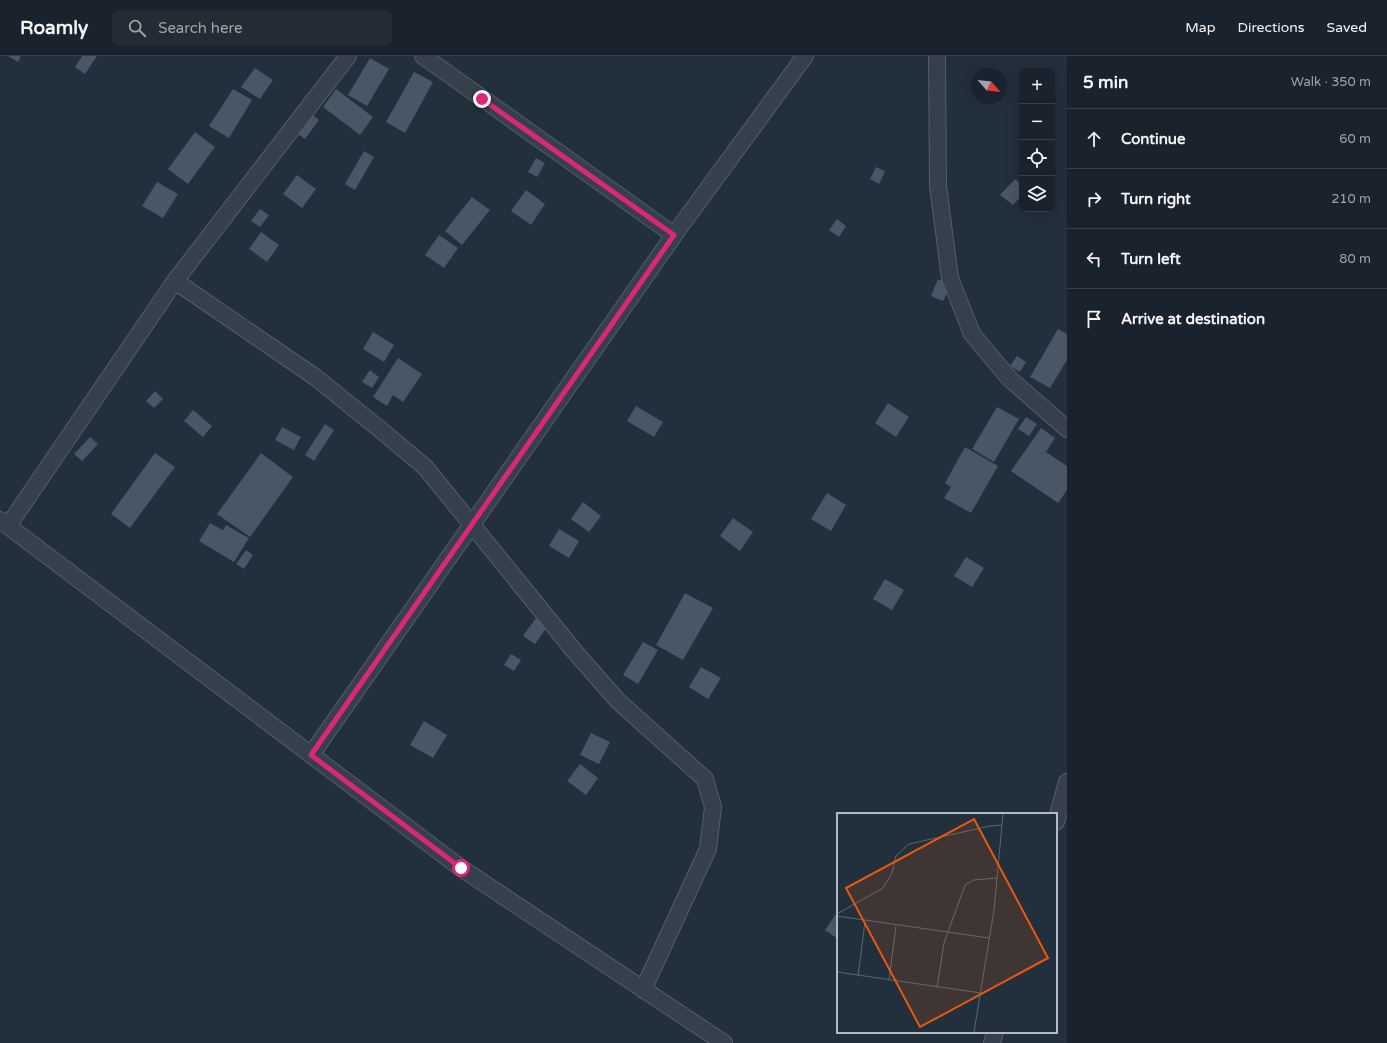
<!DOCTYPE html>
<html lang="en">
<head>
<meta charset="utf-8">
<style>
  body { margin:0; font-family:"Varela Round",sans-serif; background:#232b35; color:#f1f3f6 }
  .controls { position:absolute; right:12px; top:12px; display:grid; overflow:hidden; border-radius:8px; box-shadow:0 4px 16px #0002 }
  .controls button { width:36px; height:36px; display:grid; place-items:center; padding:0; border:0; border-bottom:1px solid #384049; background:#1a232d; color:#f1f3f6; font:20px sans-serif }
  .compass { position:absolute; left:971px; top:12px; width:36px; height:36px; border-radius:50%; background:#1a232d; box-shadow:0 4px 16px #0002; rotate:118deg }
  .stop { position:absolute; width:12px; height:12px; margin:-9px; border:3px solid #db2777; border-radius:50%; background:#fff }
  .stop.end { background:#db2777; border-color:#fff; box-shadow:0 1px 4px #0008 }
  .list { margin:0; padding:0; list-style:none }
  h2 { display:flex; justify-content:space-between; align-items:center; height:52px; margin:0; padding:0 16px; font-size:17px }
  h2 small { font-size:13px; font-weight:400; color:#9fa4aa }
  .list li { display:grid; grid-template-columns:26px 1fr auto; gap:12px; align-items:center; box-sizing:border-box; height:60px; padding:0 16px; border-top:1px solid #384049 }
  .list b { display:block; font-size:15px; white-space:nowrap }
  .list em { font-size:13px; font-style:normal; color:#9fa4aa }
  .icon { flex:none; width:22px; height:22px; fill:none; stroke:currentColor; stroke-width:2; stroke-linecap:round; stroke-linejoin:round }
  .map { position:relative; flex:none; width:1067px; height:987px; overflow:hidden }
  header { display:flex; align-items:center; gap:24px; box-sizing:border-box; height:56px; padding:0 20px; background:#1a232d; border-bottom:1px solid #384049 }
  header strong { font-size:19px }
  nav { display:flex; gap:22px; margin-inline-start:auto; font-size:14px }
  .search { width:280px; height:36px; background:#232b35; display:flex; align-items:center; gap:10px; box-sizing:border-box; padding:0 14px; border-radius:8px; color:#9fa4aa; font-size:15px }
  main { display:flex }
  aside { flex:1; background:#1a232d }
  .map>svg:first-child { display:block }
  .building { fill:#485665 }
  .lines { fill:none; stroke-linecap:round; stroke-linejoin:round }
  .street-casing { stroke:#545e6a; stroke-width:18 }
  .street { stroke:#36404c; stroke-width:16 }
  .route { stroke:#db2777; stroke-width:5 }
  .inset-road { fill:none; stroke:#5b6774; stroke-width:1 }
  .view { fill:#e8590c; fill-opacity:0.15; stroke:#e8590c; stroke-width:2 }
  .inset-edge { fill:none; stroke:#b1bbc7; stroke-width:2 }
</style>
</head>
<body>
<header>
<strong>Roamly</strong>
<div class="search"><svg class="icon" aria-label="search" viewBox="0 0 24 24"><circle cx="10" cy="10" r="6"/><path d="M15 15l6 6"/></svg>Search here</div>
<nav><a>Map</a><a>Directions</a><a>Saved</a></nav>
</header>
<main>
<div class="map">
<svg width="1067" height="987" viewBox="0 0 1067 987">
  <rect width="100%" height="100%" fill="#222f3c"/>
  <path class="building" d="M8,0H21L18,6Z
    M82,0H97L85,18L75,11Z
    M370,2L389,13L367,50L348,39Z
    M255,12L273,24L260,43L241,31Z
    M414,16L433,26L405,77L386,66Z
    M233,33L252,44L229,82L209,70Z
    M336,33L373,61L360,79L323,51Z
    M309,56L319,64L305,83L295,76Z
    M195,76L215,91L188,128L168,113Z
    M364,95L374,101L355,134L345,128Z
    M536,102L545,107L537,121L528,116Z
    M876,111L885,115L879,128L870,123Z
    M297,119L316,133L302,152L283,138Z
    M1015,123L1022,129V139L1013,149L1000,139Z
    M157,126L178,138L163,162L142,150Z
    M526,134L545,148L531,169L511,155Z
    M472,141L490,154L462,189L445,175Z
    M260,153L269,159L260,171L251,165Z
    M837,163L846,170L839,181L829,174Z
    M261,176L279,189L267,206L249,193Z
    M439,179L458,192L444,212L425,199Z
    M938,223L951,229L943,245L931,240Z
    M1058,273L1067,278V304L1050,332L1030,321Z
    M373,276L394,289L384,306L363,293Z
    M1017,300L1026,306L1020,316L1010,310Z
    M398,302L422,318L403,346L393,339L387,350L373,341Z
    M370,314L379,321L372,332L362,326Z
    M155,335L163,343L154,352L146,345Z
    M888,347L909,361L896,381L875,367Z
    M636,350L663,366L654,381L627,365Z
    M997,351L1019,363L994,406L972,393Z
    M193,354L212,370L203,381L184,365Z
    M1026,361L1037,368L1029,380L1018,373Z
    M325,368L334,374L314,405L305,399Z
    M282,371L301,381L294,394L275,384Z
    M1041,372L1055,382L1046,396L1067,410V434L1058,447L1011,415Z
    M90,381L98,388L82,405L74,398Z
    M965,391L998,410L971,457L944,442L951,431L945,427Z
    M155,397L175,411L130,472L111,458Z
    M261,397L293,421L250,481L217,458Z
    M827,437L846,449L831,475L811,463Z
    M583,446L601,460L589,476L571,463Z
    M733,462L753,476L740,495L720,480Z
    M210,467L223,474L226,469L249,482L234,506L199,485Z
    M559,473L579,485L569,502L549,490Z
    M246,494L253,499L244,513L236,508Z
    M966,501L984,512L972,531L954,520Z
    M885,523L904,534L892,554L873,543Z
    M685,537L713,552L683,604L656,589Z
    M538,559L550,567L535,588L523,580Z
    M643,586L658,594L638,628L623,619Z
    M511,598L521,604L514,615L504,609Z
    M701,611L721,622L708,643L689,631Z
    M424,665L447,679L433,702L410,689Z
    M591,677L610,686L599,708L580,699Z
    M580,708L598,722L586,739L567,725Z
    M838,855V883L825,874Z"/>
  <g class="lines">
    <defs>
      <path id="street" d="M423,0L674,179
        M937,0L938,130L950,222L972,278L1009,322L1067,373
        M175,225L315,321L382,375L425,411L575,596L618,645L705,723L713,751L708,793L643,934
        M0,464L461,812L724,987
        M8,470L175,225L348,0
        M311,699L674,179L805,0
        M1056,766L1067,726
        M992,987L995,976"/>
    </defs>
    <use href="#street" class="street-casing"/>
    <use href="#street" class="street"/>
  </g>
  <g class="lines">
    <path class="route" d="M461,812L311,699L674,179L482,43"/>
  </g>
  <g transform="translate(837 757)">
    <rect width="220" height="220" fill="#222f3c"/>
    <path class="inset-road" d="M0,101L46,75L55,60L59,43L72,31L153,13L165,12M0,103L152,125M0,159L144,180M21,163L28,109M52,167L59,113M100,175L107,130L128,72L137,67L160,65M137,219L157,97L166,1"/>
    <path class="view" d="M137,6L211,145L83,214L9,75Z"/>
    <rect width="220" height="220" class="inset-edge"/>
  </g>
</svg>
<div class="controls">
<button>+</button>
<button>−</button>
<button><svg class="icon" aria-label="locate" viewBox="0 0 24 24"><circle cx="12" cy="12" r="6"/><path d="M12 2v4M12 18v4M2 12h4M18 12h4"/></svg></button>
<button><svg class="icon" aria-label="layers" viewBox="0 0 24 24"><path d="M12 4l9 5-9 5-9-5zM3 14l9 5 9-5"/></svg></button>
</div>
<svg class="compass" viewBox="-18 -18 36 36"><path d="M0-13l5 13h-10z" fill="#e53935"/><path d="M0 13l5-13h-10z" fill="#9fa4aa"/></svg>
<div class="stop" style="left:461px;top:812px"></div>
<div class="stop end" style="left:482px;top:43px"></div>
</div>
<aside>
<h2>5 min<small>Walk · 350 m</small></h2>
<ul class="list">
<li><svg class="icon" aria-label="ahead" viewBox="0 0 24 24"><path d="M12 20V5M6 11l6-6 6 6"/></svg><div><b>Continue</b></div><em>60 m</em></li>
<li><svg class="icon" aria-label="right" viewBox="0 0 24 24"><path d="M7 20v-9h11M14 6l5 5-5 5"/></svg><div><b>Turn right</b></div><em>210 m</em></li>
<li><svg class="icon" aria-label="left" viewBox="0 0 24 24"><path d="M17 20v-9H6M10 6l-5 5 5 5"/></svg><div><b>Turn left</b></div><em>80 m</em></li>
<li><svg class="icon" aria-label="arrive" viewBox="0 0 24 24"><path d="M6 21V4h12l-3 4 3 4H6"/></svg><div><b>Arrive at destination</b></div></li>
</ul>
</aside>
</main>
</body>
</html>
